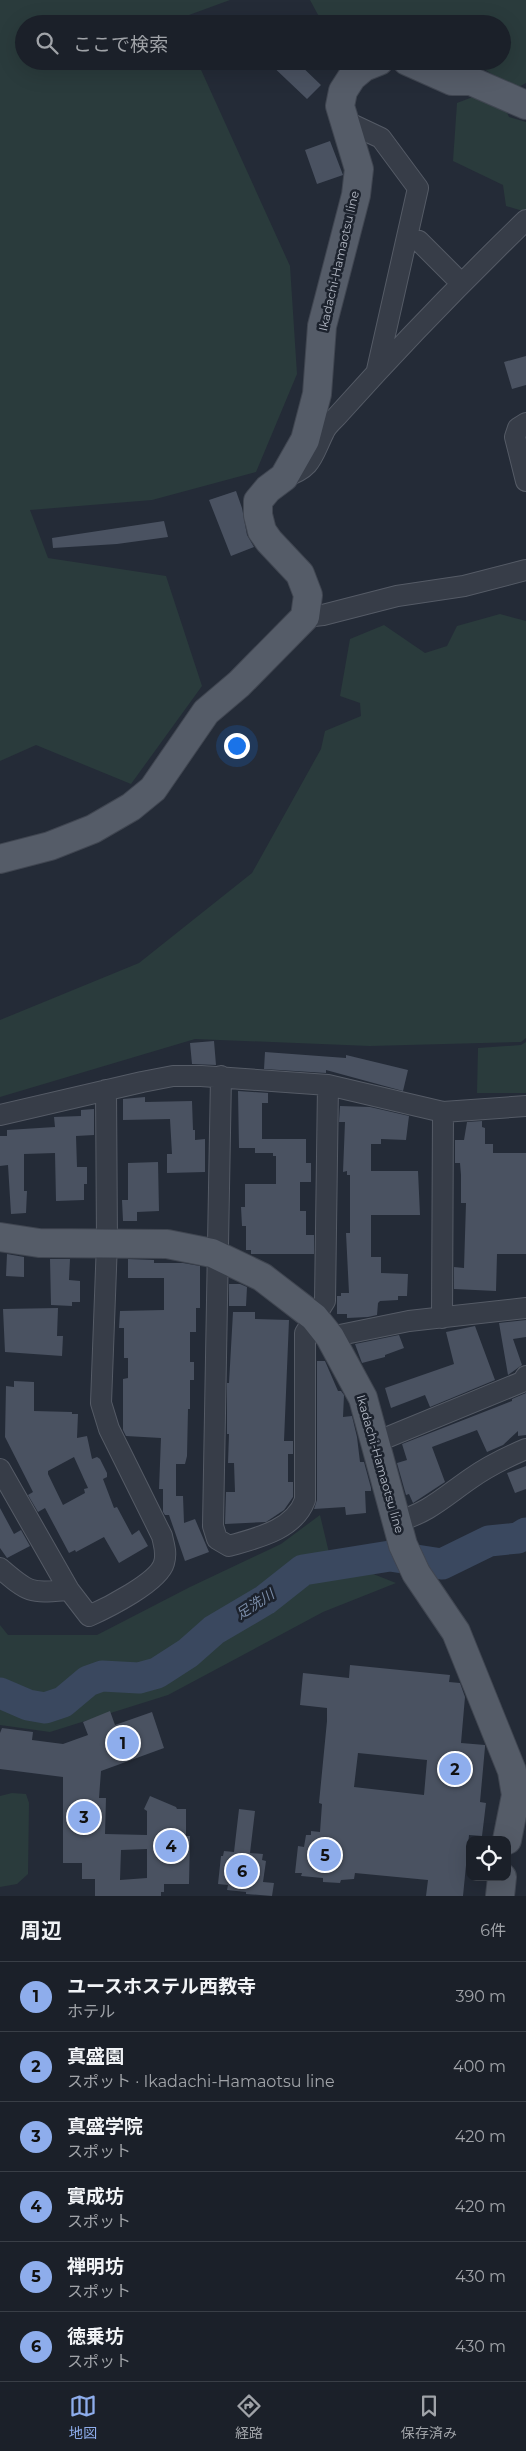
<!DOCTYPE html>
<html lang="ja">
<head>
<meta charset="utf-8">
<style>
  body { margin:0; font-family:Montserrat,"Noto Sans JP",sans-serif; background:#282d35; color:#f1f3f6 }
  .controls { position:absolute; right:15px; bottom:15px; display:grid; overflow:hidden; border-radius:10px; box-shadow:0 5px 20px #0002 }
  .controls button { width:45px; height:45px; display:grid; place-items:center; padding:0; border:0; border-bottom:1px solid #393e46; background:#1b2029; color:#f1f3f6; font:25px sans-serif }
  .you { position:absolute; left:236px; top:745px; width:18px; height:18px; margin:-12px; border:4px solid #fff; border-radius:50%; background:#1a73e8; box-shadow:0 0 0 8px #1a73e833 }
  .badge { display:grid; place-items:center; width:32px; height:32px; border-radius:50%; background:#8eadec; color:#111; font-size:16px; font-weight:700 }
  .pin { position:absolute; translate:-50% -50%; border:2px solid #fff; box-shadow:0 1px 5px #0006 }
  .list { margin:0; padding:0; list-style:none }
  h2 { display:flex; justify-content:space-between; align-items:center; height:65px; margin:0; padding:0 20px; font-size:21px }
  h2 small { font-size:16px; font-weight:400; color:#a0a3a8 }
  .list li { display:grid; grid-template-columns:32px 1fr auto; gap:15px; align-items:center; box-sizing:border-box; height:70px; padding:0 20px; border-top:1px solid #393e46 }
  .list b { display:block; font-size:19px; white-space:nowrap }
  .list p { margin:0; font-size:16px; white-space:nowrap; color:#a0a3a8 }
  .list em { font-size:16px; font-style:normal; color:#a0a3a8 }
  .icon { flex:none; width:28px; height:28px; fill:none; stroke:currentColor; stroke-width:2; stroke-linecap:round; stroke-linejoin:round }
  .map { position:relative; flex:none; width:526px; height:1896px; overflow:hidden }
  .search { position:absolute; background:#1b2029; box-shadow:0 5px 20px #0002; left:15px; right:15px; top:15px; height:55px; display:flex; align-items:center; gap:12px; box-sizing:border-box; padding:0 18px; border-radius:28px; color:#a0a3a8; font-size:19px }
  .sheet { height:485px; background:#1b2029 }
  nav { display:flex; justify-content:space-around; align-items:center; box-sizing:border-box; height:70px; border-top:1px solid #393e46; background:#1b2029; font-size:14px; color:#a0a3a8 }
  nav a { display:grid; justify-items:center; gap:2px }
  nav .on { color:#8eadec }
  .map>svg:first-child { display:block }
  .green { fill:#2a3b3c }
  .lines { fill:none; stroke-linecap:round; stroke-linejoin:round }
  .river { stroke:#3a485f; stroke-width:31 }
  .building { fill:#4a5261; fill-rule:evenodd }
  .street-casing { stroke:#555b66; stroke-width:22 }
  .primary-casing { stroke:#404651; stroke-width:30 }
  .street { stroke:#373d48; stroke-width:20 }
  .primary { stroke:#555c68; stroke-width:28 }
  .labels { text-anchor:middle; stroke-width:5; stroke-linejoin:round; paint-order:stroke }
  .street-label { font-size:12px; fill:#b2b8c4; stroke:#1c222d }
  .water-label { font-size:14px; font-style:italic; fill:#7c8eaa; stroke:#1c222d }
</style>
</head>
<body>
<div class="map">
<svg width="526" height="1896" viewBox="0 0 526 1896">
  <rect width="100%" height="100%" fill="#242b37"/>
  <path class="green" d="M0,0H230L178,19L180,24H24V61H197L290,266L297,374L256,472L152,500L30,510L48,558L166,576L202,686L131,784L36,745L0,761Z
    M310,0H526V83L515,89L472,61H502V24H323Z
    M483,93L503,104L509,117L526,122V212L506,206L503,185L453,161L457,103Z
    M500,614L526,621V1038L521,1042L370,1046L195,1039L0,1097V1020L139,963L252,873L321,749L325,731L361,716L360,703L340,696L350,639L384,625L425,653L447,646L457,626Z
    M526,1042V1093H477L478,1048L521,1045Z
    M320,1515L330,1557L396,1583L323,1612L168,1695L50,1732L0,1725V1625L8,1635H97L190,1587L281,1544Z
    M12,1793L26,1794L29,1803L28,1874L17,1884L0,1887V1796Z"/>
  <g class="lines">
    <path class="river" d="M0,1693L28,1705L45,1708L63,1702L88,1681L102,1676L139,1678L157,1673L188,1653L214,1630L265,1600L303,1570L390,1556L442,1564L489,1541L518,1538L526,1533"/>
  </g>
  <path class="building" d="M267,61H296L321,85L307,99Z
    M330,141L343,175L317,184L305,150Z
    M526,356V385L512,389L504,362Z
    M236,491L242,508L247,535L254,547L231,556L209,500Z
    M164,521L168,537L117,544L53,548L52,538Z
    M214,1041L216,1065L192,1064L190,1043Z
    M265,1052L346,1058V1055L408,1070L403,1091L326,1070V1073L264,1069Z
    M238,1091L268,1093V1103H262V1139H306V1163H311V1182H300V1211H306V1235H314V1254H251V1250H246V1226H242L241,1207H245V1184H276V1156H273V1153H255V1148H239Z
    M145,1097V1102L192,1101L193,1130H195V1140L205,1139V1172L167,1173V1154H172L170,1119L123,1120V1099Z
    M340,1106L370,1107L409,1116L406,1140L381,1139V1144H371V1171H418L420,1215H371V1257H381V1273L408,1274L407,1296H398V1300L380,1301L378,1303L377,1315L368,1317L347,1318V1314H337V1296H341V1293H349L346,1233H350V1175H347V1171L343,1172L345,1122H339Z
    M94,1109V1135L76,1136L77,1167H87V1184H84V1200L56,1201L55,1153L24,1154V1191H27L26,1213L11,1214L8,1165L0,1166V1136H7V1130L55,1127L54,1117L81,1116V1110Z
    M482,1121V1127L485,1128V1144H493V1153H526V1254H497L496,1291L454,1289V1267L464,1268L466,1203H461V1175L460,1163H455V1140H464L467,1122Z
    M158,1162L159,1211L137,1212V1221H123L122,1200H128V1163Z
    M7,1254L24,1257V1277L6,1276Z
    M50,1259H70L69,1280L80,1281V1302H72V1306L51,1305Z
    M128,1259L154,1260V1263H183L200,1266V1308H196V1332H190V1362H194V1380H190V1409H188L187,1456L185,1464H176V1496H183L184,1523L195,1519L209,1552L185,1561L169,1515H165L163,1512V1489H159L161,1438L126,1436L123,1430V1379L128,1378V1358H124V1328H119L120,1311L164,1310V1278H128Z
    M229,1284H240L247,1287L246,1306H229Z
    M58,1308L57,1336H63L62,1356L5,1352L3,1309Z
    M233,1312H255V1319L289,1320L284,1441H293V1454H288V1482H293V1497L284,1510L266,1522L225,1524L226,1492H235L234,1463H228L229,1434H227V1383H229Z
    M526,1320V1337L513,1339L522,1365L508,1375L499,1323Z
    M475,1326L495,1380L430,1407L425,1395L391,1408L385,1388L454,1364L446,1332Z
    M399,1335L404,1348L385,1355V1357L362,1363L355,1344Z
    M317,1361H325L338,1391H341L344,1395L343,1417L352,1416L357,1437L360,1462H364L371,1488V1491H365L366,1513L346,1515L345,1507L314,1509L317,1500Z
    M14,1381L34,1382V1411L72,1412V1414H78L77,1438L87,1436L92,1459L97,1457L100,1459L107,1473V1477L103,1479L114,1508L117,1507L132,1535L139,1530L148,1546L119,1563L104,1537L76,1552L75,1550L69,1553L45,1508L38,1512L28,1495L33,1492L5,1437L6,1386L14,1387ZM74,1457L88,1488L84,1489L85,1493L63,1505L48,1474V1471Z
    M526,1393V1435L518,1436V1431L503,1445L487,1452L477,1430L432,1447L445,1482L413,1503L409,1494L406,1495L397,1463L407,1460L402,1444L512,1401V1399Z
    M526,1466V1489L515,1493L507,1473Z
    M0,1508L14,1534L21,1530L30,1546L7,1558L0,1548Z
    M350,1665L450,1675L449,1682L460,1683L465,1697L461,1743L485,1745V1747L480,1802L486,1803L482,1836L469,1835L463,1896H426L428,1880L355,1873L354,1879L341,1880L340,1883L323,1882V1878L301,1876L302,1873H295L298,1846L304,1847L306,1835H311V1831L320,1832L322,1804L319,1803L327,1721V1708L300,1705L303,1673L349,1678ZM358,1753L427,1760L424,1795L354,1787Z
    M110,1711L115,1725L152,1712L164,1748L101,1771L99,1798H106L105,1834L147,1835V1811L144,1809L150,1796L176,1807L177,1809H186V1836H190L189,1884H164V1892H161V1896H95V1879H82V1863H63V1777L0,1769V1733L2,1728L33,1732L32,1740L63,1744L88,1735L83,1722ZM147,1849V1878L120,1880L121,1850Z
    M239,1809L255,1811L250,1853L263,1854L262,1860L266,1861L263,1882L274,1883L272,1896L246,1894V1892L227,1890L228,1885L218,1884L221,1856H223L224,1851L234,1852Z"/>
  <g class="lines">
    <defs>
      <path id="street" d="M345,121L381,138L418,188L377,370
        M409,237L419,241L461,283
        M526,423L518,428L515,437L526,481
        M284,477C313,468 312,456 324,432C327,425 334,420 339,414C399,347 461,283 526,220
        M305,617L323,615L397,596L464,586L526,570
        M221,1076L213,1526L217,1539L229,1546C257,1538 294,1530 305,1500V1333L325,1301L328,1085
        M0,1115L142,1082L173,1076H201L328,1085L443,1112L526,1106
        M442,1318L443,1112
        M330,1337L409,1321L526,1308
        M376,1442L522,1382L526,1376
        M0,1469L69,1590
        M396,1522C428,1513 444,1497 470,1479C487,1467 507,1457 526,1449
        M0,1568C30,1594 30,1593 69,1590L89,1616C107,1608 159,1582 164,1563C167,1553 164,1545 162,1536L109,1429L101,1403L107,1242L106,1090"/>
      <path id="primary" d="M407,61L452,81H471L526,105
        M0,859L50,846L93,829L131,807L153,789L206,712L239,684L305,617L308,595L300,574L269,541L262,531L258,515V501L268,489L284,477L305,440L317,394L322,326L356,195L359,169L340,106L343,91L352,77L364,67L379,61
        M0,1237L39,1243L167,1244L212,1253L262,1277L314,1317L330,1337L363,1398L403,1545L416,1573L456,1632L512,1771L516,1795L507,1840
        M500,1896L502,1877"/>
    </defs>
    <use href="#street" class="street-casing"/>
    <use href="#primary" class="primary-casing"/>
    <use href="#street" class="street"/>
    <use href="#primary" class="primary"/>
  </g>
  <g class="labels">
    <g class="street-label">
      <text transform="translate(339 261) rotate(-77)" y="4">Ikadachi-Hamaotsu line</text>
      <text transform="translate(380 1464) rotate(74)" y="4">Ikadachi-Hamaotsu line</text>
    </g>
    <g class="water-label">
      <text transform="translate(255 1604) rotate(-33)" y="5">足洗川</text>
    </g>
  </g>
</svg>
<div class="controls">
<button><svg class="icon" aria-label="locate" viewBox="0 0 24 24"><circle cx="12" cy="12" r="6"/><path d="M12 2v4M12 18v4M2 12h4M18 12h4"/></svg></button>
</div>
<div class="you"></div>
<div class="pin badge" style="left:123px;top:1743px">1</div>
<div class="pin badge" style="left:455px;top:1769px">2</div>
<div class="pin badge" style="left:84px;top:1817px">3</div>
<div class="pin badge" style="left:171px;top:1846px">4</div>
<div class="pin badge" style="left:325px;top:1855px">5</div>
<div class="pin badge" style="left:242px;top:1871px">6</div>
<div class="search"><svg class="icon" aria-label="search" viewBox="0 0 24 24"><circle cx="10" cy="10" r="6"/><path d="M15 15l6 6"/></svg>ここで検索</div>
</div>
<section class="sheet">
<h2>周辺<small>6件</small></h2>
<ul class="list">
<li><span class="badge">1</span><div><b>ユースホステル西教寺</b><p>ホテル</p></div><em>390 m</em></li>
<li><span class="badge">2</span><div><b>真盛園</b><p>スポット · Ikadachi-Hamaotsu line</p></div><em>400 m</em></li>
<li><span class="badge">3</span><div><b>真盛学院</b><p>スポット</p></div><em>420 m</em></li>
<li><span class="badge">4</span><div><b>實成坊</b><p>スポット</p></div><em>420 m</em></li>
<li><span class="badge">5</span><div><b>禅明坊</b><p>スポット</p></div><em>430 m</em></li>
<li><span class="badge">6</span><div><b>徳乗坊</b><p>スポット</p></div><em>430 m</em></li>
</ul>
</section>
<nav>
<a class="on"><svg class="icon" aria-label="map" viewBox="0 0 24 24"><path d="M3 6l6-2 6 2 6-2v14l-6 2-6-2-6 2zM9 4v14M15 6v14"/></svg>地図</a>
<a><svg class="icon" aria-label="directions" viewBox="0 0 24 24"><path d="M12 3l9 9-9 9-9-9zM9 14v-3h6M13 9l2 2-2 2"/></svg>経路</a>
<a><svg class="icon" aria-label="saved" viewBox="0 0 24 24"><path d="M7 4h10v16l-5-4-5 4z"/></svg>保存済み</a>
</nav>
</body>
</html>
